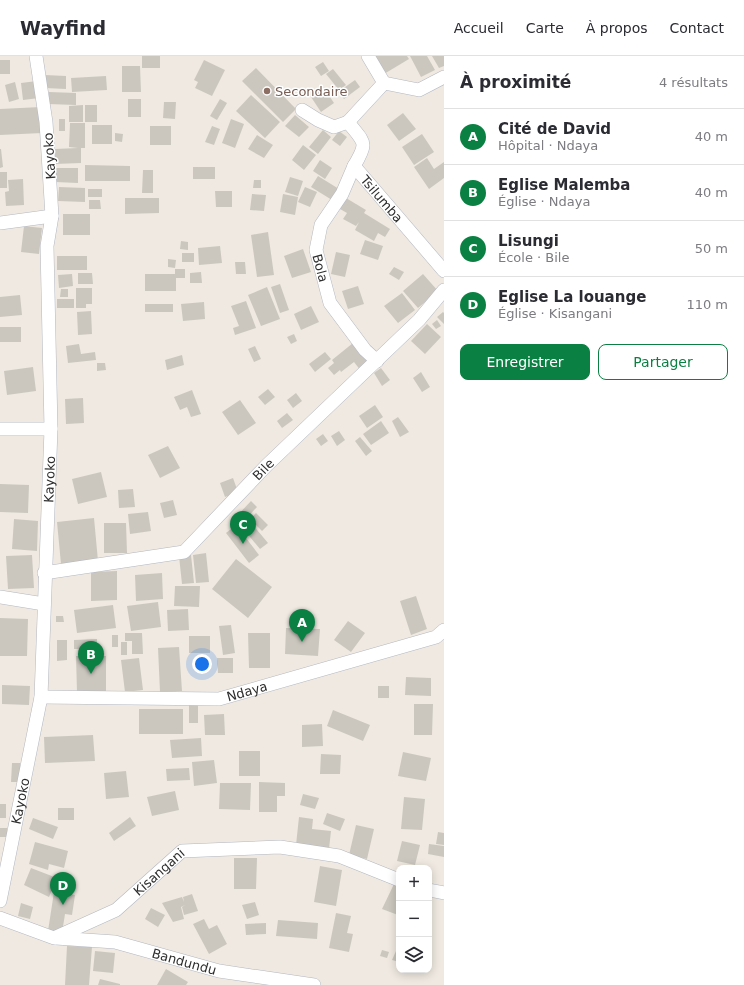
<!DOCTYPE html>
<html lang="fr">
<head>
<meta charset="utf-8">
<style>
  body { margin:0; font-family:"DejaVu Sans",sans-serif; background:#f2f2f3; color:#2b2b33 }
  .controls { position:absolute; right:12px; bottom:12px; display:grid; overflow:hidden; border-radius:8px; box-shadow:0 2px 10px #0003 }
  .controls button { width:36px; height:36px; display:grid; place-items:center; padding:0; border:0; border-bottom:1px solid #e1e1e2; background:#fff; color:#2b2b33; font:20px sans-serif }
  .you { position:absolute; left:202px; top:608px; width:14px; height:14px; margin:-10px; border:3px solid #fff; border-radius:50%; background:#1a73e8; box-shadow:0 0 0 6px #1a73e833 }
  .badge { display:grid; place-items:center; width:26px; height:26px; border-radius:50%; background:#0b8043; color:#fff; font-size:13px; font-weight:700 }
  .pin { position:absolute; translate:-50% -33px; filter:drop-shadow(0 1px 2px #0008) }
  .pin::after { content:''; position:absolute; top:21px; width:14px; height:12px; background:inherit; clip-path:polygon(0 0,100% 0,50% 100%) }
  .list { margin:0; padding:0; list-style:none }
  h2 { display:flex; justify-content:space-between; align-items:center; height:52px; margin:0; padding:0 16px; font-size:17px }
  h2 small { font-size:13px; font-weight:400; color:#7c7c81 }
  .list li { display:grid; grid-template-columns:26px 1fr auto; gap:12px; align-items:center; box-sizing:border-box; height:56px; padding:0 16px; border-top:1px solid #e1e1e2 }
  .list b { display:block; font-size:15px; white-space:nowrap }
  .list p { margin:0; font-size:13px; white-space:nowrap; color:#7c7c81 }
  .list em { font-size:13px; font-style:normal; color:#7c7c81 }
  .actions { display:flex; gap:8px; padding:12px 16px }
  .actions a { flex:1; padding:9px 0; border:1px solid #0b8043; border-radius:8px; text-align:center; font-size:14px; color:#0b8043 }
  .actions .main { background:#0b8043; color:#fff }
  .icon { flex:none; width:22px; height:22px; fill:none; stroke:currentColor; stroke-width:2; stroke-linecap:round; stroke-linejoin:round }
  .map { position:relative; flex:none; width:444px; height:929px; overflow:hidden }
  header { display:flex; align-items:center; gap:24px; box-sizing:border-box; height:56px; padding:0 20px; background:#fff; border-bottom:1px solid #e1e1e2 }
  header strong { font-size:19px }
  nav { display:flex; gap:22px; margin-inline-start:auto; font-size:14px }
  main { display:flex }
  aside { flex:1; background:#fff }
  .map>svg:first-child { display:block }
  .building { fill:#cbc7bf }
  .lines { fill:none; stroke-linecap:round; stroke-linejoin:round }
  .minor-casing { stroke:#b4b7c1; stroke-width:14 }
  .minor { stroke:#fff; stroke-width:13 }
  .education-dot { fill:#8d6e63; stroke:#fff; stroke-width:1.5 }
  .labels { text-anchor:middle; stroke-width:3; stroke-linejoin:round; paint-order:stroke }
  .education-label { font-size:13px; fill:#785e54; stroke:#fff; text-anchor:start }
  .street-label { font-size:13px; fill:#2e2e2e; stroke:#fff }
</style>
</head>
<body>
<header>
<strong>Wayfind</strong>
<nav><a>Accueil</a><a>Carte</a><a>À propos</a><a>Contact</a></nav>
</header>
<main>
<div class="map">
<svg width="444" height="929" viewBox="0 0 444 929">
  <rect width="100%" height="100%" fill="#efe9e1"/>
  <path class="building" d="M142,0H160V12H142Z
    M373,0H407L409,3L384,18Z
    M410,0H427L435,14L421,21Z
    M432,0H444V10L439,12Z
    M0,4H10V18H0Z
    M204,4L225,14L212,40L195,32L198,26L194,24Z
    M323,6L329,15L321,20L315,11Z
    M122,10H140L141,36H122Z
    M256,12L296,53L283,66L242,25Z
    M333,13L346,29L339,34L326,18Z
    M45,19L66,20V33L45,32Z
    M106,20L107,34L72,36L71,22Z
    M355,24L360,31L344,43L338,36Z
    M37,25L39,42L23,44L21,27Z
    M15,26L19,43L9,46L5,29Z
    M324,32L334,47L321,56L311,41Z
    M49,36L76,37V49L48,48Z
    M251,39L280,66L265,82L236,55Z
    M128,43H141V61H128Z
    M220,43L227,47L217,64L210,60Z
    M164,46H176L175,63L163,62Z
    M83,49V66H69V50Z
    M85,49H97V66H85Z
    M41,51L42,77L0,79V53Z
    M403,57L416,73L399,85L387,69Z
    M295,59L309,71L299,81L285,70Z
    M59,63H65V75H59Z
    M231,63L244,68L235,92L222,87Z
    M70,67H85V92H81V107L55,108V93L78,92L69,91Z
    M92,69H112V88H92Z
    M150,70H171V89H150Z
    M212,70L220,73L214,89L205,86Z
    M323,74L331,81L318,98L309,91Z
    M339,75L347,81L340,90L332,84Z
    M115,77L123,78L122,86L115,85Z
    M422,78L434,96L414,109L402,91Z
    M257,79L273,89L264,102L248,93Z
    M303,89L316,99L304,114L292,104Z
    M0,93H1L3,111L0,112Z
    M427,102L434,113L444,106V122L429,133L414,111Z
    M320,104L332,112L325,123L313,115Z
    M85,109L130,110V125H85Z
    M193,111H215V123H193Z
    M55,112H78V127L55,126Z
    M143,114H153V137H142Z
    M0,116H7V132H0Z
    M318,120L339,133L332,144L311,131Z
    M290,121L303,125L298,140L285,136Z
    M23,123L24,149L6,150L5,136L9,135L8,124Z
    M254,124H261V132H253Z
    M59,131L85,132V146L58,145Z
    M305,131L317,136L310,151L298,146Z
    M88,133H102V141H88Z
    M215,135H232V151H216Z
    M252,138L266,139L264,155L250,154Z
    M283,138L298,141L295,159L280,156Z
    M125,142H159V157L125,158Z
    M346,142L366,154L364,157L390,173L385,181L378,177L374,185L355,174L359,166L356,170L343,163L347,157L340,153Z
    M89,144H100L101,153H89Z
    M63,158H90V179H63Z
    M24,170L42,172L39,198L21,196Z
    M268,176L274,219L257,221L251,179Z
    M365,184L383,190L378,204L360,198Z
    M181,185L188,186V194L180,193Z
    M220,190L222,207L199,209L198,192Z
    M303,193L311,216L292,222L284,200Z
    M336,196L350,199L345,221L331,218Z
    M182,197H194V206H182Z
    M57,200H87V214H57Z
    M168,203L176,204L175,212L168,211Z
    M235,206H245L246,218H236Z
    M394,211L404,216L399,224L389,218Z
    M175,213H185V222H176V235H145V218H175Z
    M201,216L202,227H190V217Z
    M78,217H92L93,228H78Z
    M72,218L73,230L59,232L58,219Z
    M423,218L438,235L418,252L403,235Z
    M280,228L289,254L280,257L271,231Z
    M358,230L364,248L348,253L342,235Z
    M267,231L280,263L261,270L248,239Z
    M76,232H92V248H86V252H76Z
    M61,233H68V241H60Z
    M402,237L415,254L398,267L384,250Z
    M20,239L22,259L0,261V241Z
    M57,243H74V252H57Z
    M246,245L256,272L235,279L233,272L239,270L231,250Z
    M204,246L205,263L183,265L181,248Z
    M145,248H173V256H145Z
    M311,250L319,266L301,274L294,258Z
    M91,255L92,278L78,279L77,256Z
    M443,256L444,257V268L437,261Z
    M437,264L441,270L436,273L432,268Z
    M427,268L441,281L425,298L411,285Z
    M0,271H21V286H0Z
    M294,278L297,285L291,288L287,281Z
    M353,287L370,307L361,315L354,306L341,316L340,314L334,319L328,312L334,307L332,304Z
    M79,288L81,298L95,296L96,304L68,307L66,290Z
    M255,290L261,303L254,306L248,293Z
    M325,296L331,303L315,316L309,308Z
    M182,299L184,309L167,314L165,304Z
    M97,307H105L106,314L97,315Z
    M33,311L36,335L7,339L4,315Z
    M381,312L390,324L382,330L374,317Z
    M421,316L430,331L422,336L413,322Z
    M268,333L275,341L265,349L258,341Z
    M192,334L201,358L191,361L187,351L180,354L174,341Z
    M296,337L302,345L293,352L287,344Z
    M83,342L84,367L66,368L65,343Z
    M240,344L256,367L238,379L222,356Z
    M375,349L383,361L367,372L359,360Z
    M287,357L293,364L282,372L277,365Z
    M398,361L409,376L400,381L392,365Z
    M381,365L389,377L371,389L363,378Z
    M339,375L345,384L337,390L331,380Z
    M323,378L328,385L321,390L316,383Z
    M360,381L372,395L366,400L355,385Z
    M168,390L180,412L160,422L148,399Z
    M101,416L107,441L78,448L72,423Z
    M233,422L238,436L225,441L220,427Z
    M0,428L29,429L28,457L0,456Z
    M133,433L135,451L119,452L118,434Z
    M173,444L177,459L164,462L160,447Z
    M251,445L257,451L241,468L234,463Z
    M148,456L151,475L130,478L128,458Z
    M256,457L268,469L262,475L250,463Z
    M94,462L98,505L61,508L57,466Z
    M14,463L38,465L37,495L12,493Z
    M104,467H126L127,497H104Z
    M236,469L259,499L249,507L226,477Z
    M253,469L268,487L260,493L245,475Z
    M206,497L209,526L196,527L193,499Z
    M32,499L34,532L8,533L6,500Z
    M191,499L194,527L182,528L179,500Z
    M236,503L272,531L248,562L212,533Z
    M117,515V544L91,545V516Z
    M162,517L163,543L136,545L135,519Z
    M175,530H200L199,551L174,550Z
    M416,540L427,573L411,579L400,545Z
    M158,546L161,571L131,575L127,550Z
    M113,549L116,572L77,577L74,554Z
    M188,553L189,574L168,575L167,554Z
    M56,560H63L64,566H56Z
    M0,562L28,563L27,600H0Z
    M348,565L365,577L351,596L334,584Z
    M231,569L235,597L223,599L219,570Z
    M286,572L320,573L318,600L285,598Z
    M125,577H142L143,598H132V585H125Z
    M248,577H270V612H249Z
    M112,579H118V591H112Z
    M189,580H210V597H189Z
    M97,583V593H74V584Z
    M57,584H67V604L57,605Z
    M121,586H127V599H121Z
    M179,591L182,635L160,636L158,592Z
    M76,600H106V636H77Z
    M139,602L143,634L125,636L121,604Z
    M217,602H233V617H218Z
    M406,621L431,622V640L405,639Z
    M2,629L30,630L29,649L2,648Z
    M378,630H389V642H378Z
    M189,648L198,649V667H189Z
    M414,648H433L432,679H414Z
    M139,653H183V678H139Z
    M333,654L370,669L363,685L327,670Z
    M224,658L225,679H205L204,659Z
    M322,668L323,690L302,691V669Z
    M93,679L95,705L45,707L44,681Z
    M201,682L202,700L172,702L170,684Z
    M239,695H260V720H239Z
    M403,696L431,702L426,725L398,720Z
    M321,698L341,699L340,718H320Z
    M214,704L217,727L194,730L192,706Z
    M12,707H20V726H11Z
    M189,712L190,724L167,725L166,713Z
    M126,715L129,741L106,743L104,717Z
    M259,726L285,727V740H277V756H259Z
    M220,727H251L250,754L219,753Z
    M175,735L179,754L152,760L147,741Z
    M303,738L319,742L315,753L300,749Z
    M404,741L425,743L422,774L401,773Z
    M0,748H6V762H0Z
    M58,752H74V764H58Z
    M327,757L345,763L340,775L323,768Z
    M130,761L136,770L114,785L109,777Z
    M299,761L313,763L312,773L331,775L329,793L296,789Z
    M33,762L58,771L53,783L29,773Z
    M356,769L374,773L367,803L349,799Z
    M0,772H7V781H0Z
    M438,776L444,777V789L436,788Z
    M402,785L420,789L415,809L397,805Z
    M35,786L68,795L64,812L49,808L48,814L29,808Z
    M429,788L444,790V801L428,798Z
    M234,802H257L256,833H234Z
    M320,810L342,814L336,850L314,846Z
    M31,812L57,822L49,841L24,829Z
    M394,828L399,830L398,859L382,853Z
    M54,836L75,839L72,859L65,858L62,877L48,875Z
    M192,838L198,855L184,859L182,851L185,849L181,851L184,863L173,866L162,847L182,841L184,846L183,841Z
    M255,846L259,859L247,863L242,849Z
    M21,847L33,851L30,863L18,860Z
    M151,852L165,859L158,871L145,863Z
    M336,857L351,860L347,877L353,878L349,896L329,892Z
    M204,863L209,873L217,869L227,888L209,898L193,868Z
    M278,864L318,867L317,883L276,880Z
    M266,867V878L246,879L245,868Z
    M67,890L92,891L89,929H65Z
    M382,894L389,896L387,902L380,900Z
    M95,895L115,897L113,917L93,915Z
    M396,895L399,896V906L392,904Z
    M166,913L188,926L186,929H157Z
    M100,923L120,928V929H98Z"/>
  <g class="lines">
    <defs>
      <g id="minor">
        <path d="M384,27L419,34L444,21"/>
        <path d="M302,54L318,64L334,71L348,66L384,27L368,0"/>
        <path id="s1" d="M348,66C364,87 369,85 354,110L444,215"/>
        <path id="s2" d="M354,110L342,138L321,169L316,194L330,247L365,294L377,305"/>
        <path d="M0,167L52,160"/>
        <path d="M0,373H51"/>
        <path id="s3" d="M44,517L184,496L266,410L419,264L444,234"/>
        <path d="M0,541L44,548"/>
        <path id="s4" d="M41,641L219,643L436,581L444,574"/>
        <path d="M429,834L444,837"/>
        <path id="s5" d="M0,845L41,641L51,373L47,190L52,160L46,66L36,0"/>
        <path id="s6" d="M0,862L54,882L116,854L182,795L280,791L339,800L399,824"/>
        <path id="s7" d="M56,882L115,886L219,915L314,929"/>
      </g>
    </defs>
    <use href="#minor" class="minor-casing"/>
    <use href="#minor" class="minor"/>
  </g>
  <circle class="education-dot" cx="267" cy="35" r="4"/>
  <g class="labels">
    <g class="education-label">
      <text x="275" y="40">Secondaire</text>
    </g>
    <g class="street-label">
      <text transform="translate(49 100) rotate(-94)" y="5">Kayoko</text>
      <text dy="5" stroke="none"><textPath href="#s1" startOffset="94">Tsilumba</textPath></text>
      <text dy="5" stroke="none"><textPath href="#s2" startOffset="112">Bola</textPath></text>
      <text dy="5" stroke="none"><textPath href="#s3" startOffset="256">Bile</textPath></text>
      <text dy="5" stroke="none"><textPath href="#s5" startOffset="426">Kayoko</textPath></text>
      <text dy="5" stroke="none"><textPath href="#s4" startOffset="207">Ndaya</textPath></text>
      <text dy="5" stroke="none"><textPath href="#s5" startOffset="102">Kayoko</textPath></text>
      <text dy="5" stroke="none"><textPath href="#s6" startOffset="183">Kisangani</textPath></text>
      <text dy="5" stroke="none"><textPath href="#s7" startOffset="131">Bandundu</textPath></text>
    </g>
  </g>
</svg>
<div class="controls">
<button>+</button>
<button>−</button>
<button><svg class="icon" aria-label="layers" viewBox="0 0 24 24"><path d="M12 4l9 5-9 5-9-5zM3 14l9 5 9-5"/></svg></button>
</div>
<div class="you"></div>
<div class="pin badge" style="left:302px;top:586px">A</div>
<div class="pin badge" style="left:91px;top:618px">B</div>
<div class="pin badge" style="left:243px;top:488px">C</div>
<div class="pin badge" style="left:63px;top:849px">D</div>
</div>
<aside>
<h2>À proximité<small>4 résultats</small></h2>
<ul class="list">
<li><span class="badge">A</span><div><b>Cité de David</b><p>Hôpital · Ndaya</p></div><em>40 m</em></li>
<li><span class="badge">B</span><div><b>Eglise Malemba</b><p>Église · Ndaya</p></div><em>40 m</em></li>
<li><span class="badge">C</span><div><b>Lisungi</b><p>École · Bile</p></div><em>50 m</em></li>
<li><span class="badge">D</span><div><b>Eglise La louange</b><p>Église · Kisangani</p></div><em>110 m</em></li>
</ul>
<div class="actions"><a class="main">Enregistrer</a><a>Partager</a></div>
</aside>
</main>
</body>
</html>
